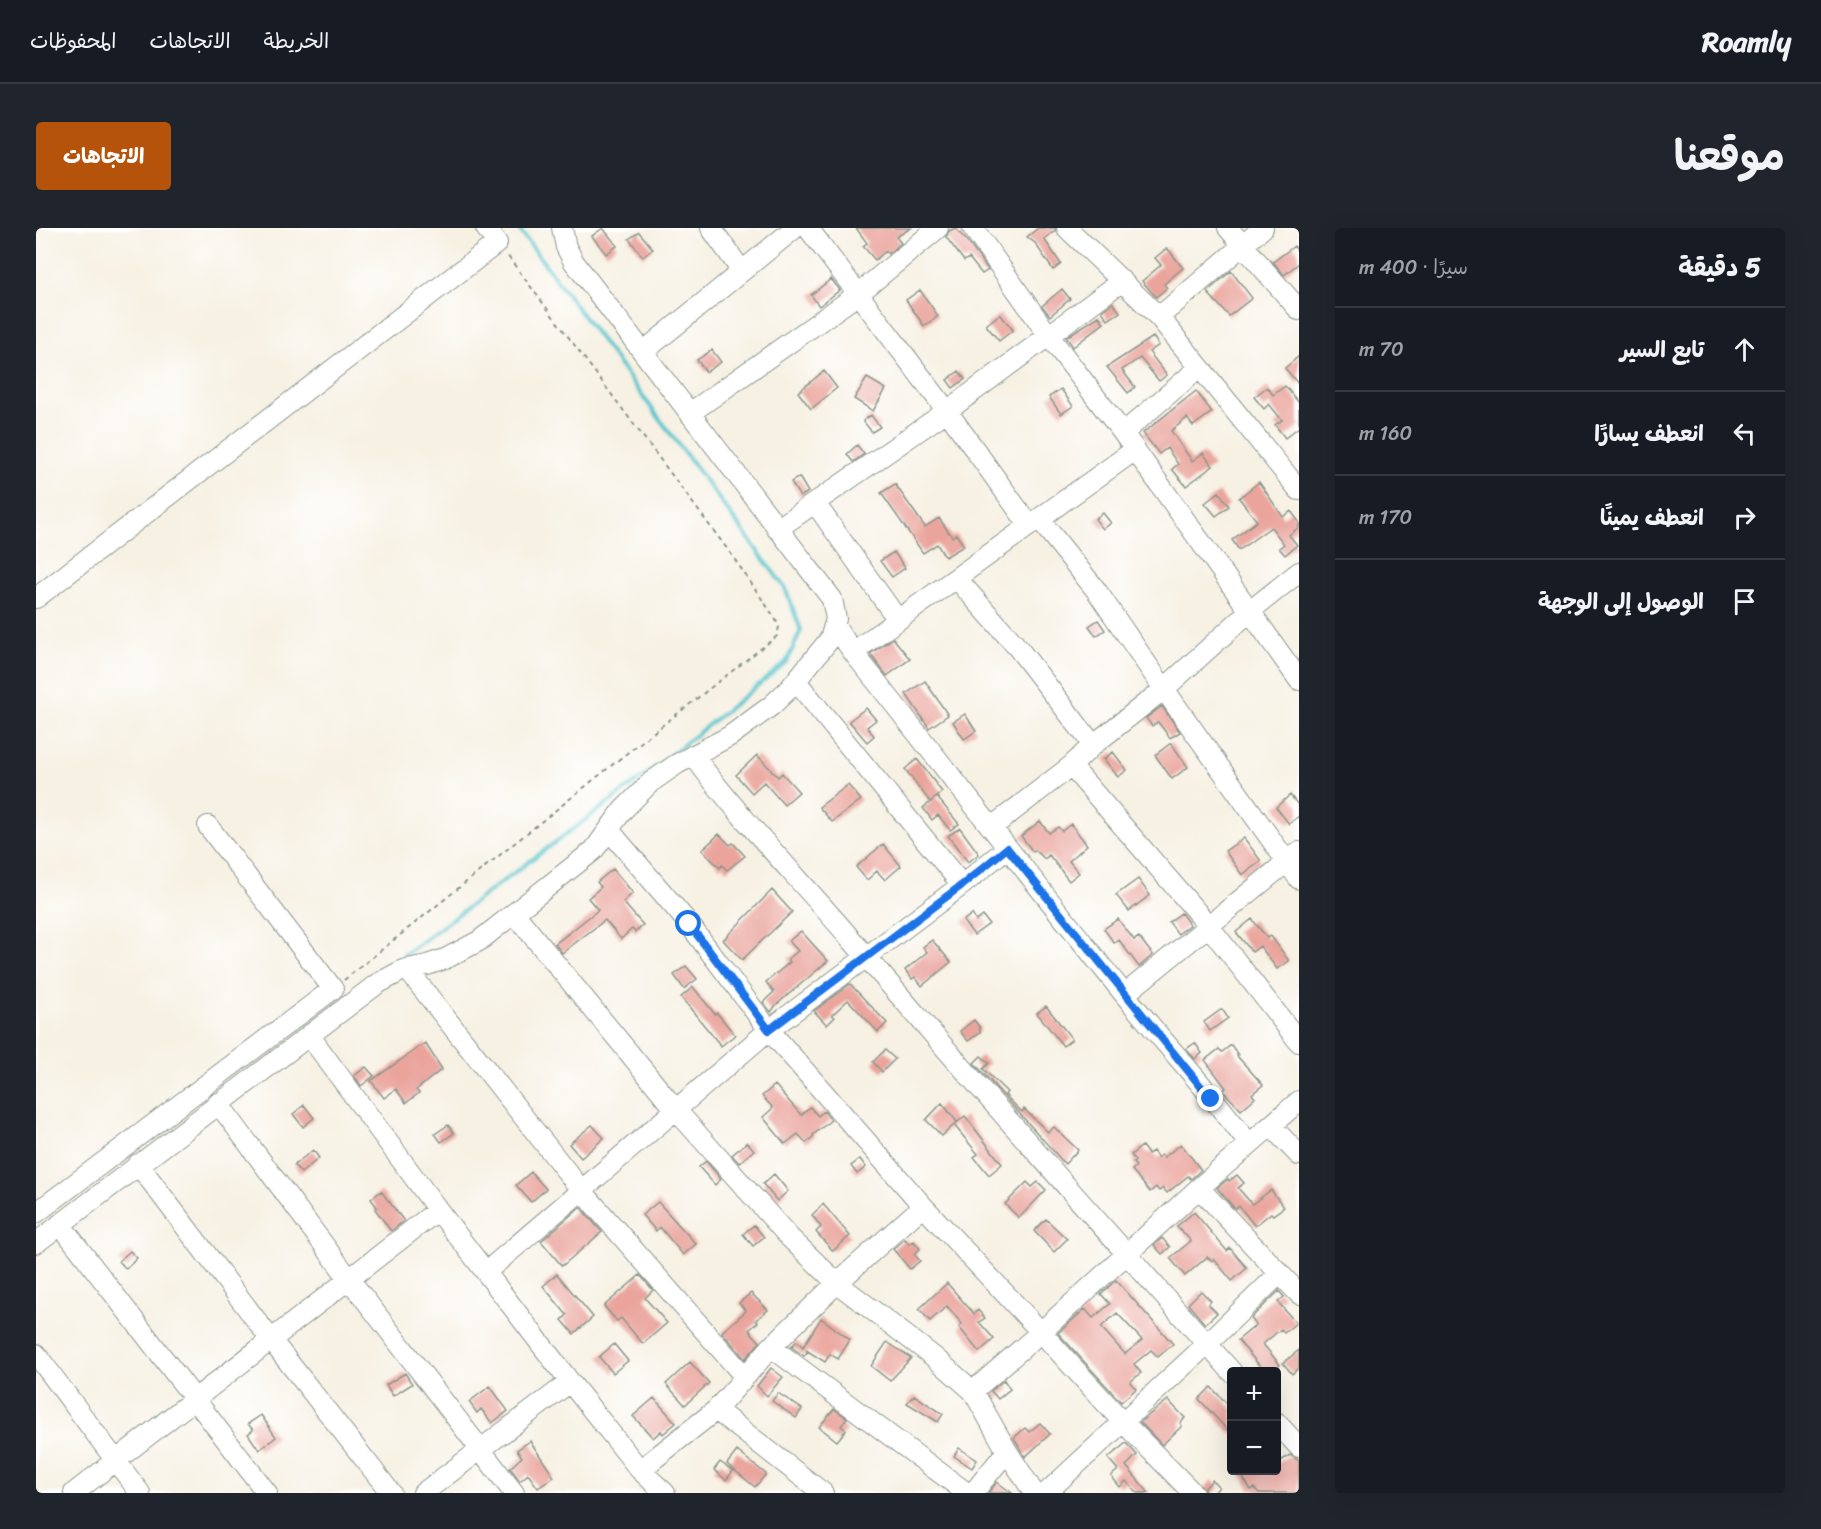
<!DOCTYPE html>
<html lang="ar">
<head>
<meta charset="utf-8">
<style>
  body { margin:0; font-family:Sriracha,"Playpen Sans Arabic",sans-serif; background:#20242c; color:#f1f3f6; direction:rtl }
  .controls { position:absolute; right:18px; bottom:18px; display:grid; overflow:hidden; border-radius:6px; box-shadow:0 6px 24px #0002 }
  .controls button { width:54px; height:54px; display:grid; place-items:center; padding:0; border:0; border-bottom:2px solid #363941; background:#171b24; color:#f1f3f6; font:30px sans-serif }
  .stop { position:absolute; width:18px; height:18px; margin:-14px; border:4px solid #1a73e8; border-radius:50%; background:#fff }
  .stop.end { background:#1a73e8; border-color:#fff; box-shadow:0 2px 6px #0008 }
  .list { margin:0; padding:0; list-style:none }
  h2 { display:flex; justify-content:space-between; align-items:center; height:78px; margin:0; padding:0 24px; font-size:26px }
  h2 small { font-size:20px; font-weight:400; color:#9ea1a6 }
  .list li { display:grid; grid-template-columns:39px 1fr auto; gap:18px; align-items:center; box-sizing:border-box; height:84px; padding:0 24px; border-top:2px solid #363941 }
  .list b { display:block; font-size:22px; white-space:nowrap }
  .list em { font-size:20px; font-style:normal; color:#9ea1a6 }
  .icon { flex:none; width:33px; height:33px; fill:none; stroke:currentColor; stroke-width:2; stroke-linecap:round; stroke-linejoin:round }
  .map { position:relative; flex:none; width:1263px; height:1265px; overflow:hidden; direction:ltr; border-radius:6px }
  header { display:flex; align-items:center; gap:36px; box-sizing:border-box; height:84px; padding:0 30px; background:#171b24; border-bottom:2px solid #363941 }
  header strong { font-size:28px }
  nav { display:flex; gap:33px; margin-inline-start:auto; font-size:21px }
  .intro { display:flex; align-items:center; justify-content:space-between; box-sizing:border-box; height:144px; padding:0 36px }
  h1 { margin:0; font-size:42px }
  .button { padding:15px 27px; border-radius:6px; background:#b45309; color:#fff; font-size:21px; font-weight:700 }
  main { display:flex; gap:36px; padding:0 36px }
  aside { flex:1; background:#171b24; border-radius:6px; box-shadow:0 6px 24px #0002 }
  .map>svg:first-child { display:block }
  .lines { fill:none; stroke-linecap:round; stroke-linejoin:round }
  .stream { stroke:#58c5cd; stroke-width:4 }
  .building { fill:#eaa49c; fill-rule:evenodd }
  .minor-casing { stroke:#8b978c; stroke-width:22 }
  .path { stroke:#8b978c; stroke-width:2; stroke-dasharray:4.5 4.5; stroke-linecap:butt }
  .minor { stroke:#fff; stroke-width:20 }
  .route { stroke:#1a73e8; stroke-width:8 }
</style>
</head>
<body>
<header>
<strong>Roamly</strong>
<nav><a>الخريطة</a><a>الاتجاهات</a><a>المحفوظات</a></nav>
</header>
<div class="intro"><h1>موقعنا</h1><a class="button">الاتجاهات</a></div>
<main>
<aside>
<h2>5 دقيقة<small>سيرًا · 400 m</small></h2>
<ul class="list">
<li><svg class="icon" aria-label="ahead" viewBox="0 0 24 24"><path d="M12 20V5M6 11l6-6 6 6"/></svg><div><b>تابع السير</b></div><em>70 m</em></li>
<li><svg class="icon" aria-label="left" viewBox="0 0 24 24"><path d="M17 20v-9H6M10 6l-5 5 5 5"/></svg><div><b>انعطف يسارًا</b></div><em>160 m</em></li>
<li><svg class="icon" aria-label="right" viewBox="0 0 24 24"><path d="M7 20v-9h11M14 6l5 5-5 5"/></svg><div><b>انعطف يمينًا</b></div><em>170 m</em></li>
<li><svg class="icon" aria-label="arrive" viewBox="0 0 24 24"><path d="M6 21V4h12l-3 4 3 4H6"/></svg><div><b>الوصول إلى الوجهة</b></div></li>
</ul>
</aside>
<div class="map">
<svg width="1263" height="1265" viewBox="0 0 1263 1265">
  <rect width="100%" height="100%" fill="#fff"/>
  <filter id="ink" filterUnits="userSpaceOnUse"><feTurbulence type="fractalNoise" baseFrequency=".0167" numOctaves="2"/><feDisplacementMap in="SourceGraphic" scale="12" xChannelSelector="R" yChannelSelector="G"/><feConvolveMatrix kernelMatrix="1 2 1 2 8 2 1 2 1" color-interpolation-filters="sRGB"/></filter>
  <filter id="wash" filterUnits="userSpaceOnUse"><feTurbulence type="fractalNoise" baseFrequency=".008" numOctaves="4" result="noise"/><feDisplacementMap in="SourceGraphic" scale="24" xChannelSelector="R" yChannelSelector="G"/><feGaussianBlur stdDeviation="1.35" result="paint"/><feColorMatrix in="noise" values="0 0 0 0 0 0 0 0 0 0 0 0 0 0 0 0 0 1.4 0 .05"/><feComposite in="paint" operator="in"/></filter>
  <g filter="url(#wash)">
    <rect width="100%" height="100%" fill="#f7f1e3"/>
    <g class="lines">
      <path class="stream" d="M349,741L607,549L736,446L751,433L765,402L749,360L482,0"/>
    </g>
    <g id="blocks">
      <path class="building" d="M567,0L581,18L570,26L556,8Z
        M820,0H875L860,9L865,15L852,26L850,23L839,32L827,18L831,15Z
        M919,0L931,13L952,42L946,46L933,30L928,33L910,9L913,3Z
        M1002,0H1019V3L1008,11L1025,36L1017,42L999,15L991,9Z
        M603,4L617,21L607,29L593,11Z
        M1258,18L1263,25V35L1248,47L1237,34Z
        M1131,20L1147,40L1128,56L1131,60L1120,69L1106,53L1125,37L1119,30Z
        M1195,43L1216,70L1193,88L1171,64Z
        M795,51L804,62L783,78L775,67Z
        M1026,61L1034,71L1014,88L1006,78Z
        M884,62L902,88L888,98L870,72Z
        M1077,75L1084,84L1072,92L1066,83Z
        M964,86L977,102L963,113L950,97Z
        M1063,88L1068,95L1037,119L1030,109Z
        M1117,109L1123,117L1113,124L1131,147L1123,153L1104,130L1086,142L1099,159L1092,165L1071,139Z
        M676,122L685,134L670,144L661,132Z
        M1263,128V157L1249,140Z
        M788,143L801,160L775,181L762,164Z
        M923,143L929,151L917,160L911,152Z
        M831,150L850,161L837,183L818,171Z
        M1249,158L1263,175V199L1249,210L1239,197L1246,192L1233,176L1228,181L1218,169L1231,159L1237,167Z
        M1025,161L1037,178L1025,186L1013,169Z
        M1160,163L1176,184L1157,198L1151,190L1135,203L1156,233L1167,225L1177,238L1150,258L1136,241L1142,236L1131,220L1123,226L1107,205Z
        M835,187L844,199L836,204L827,193Z
        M821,217L828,226L817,234L811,226Z
        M763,249L772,264L764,269L755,254Z
        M1223,254L1247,289L1255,283L1263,294V299L1253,307L1261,317L1249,327L1243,320L1248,316L1235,299L1203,322L1196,312L1221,293L1203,270Z
        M859,256L889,299L903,290L916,309L920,306L928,318L909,329L901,316L887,325L845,265Z
        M1183,264L1193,278L1180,288L1169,275Z
        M1067,285L1075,295L1067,301L1059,291Z
        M858,324L869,340L856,349L844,333Z
        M1062,392L1069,402L1060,408L1053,398Z
        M857,410L874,431L851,448L834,426Z
        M889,453L912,487L893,500L870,466Z
        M1126,478L1144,504L1134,510L1122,494L1116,498L1110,490Z
        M830,480L840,492L831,499L838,508L831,514L813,493Z
        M929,486L940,503L928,511L917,494Z
        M1135,515L1152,539L1136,551L1119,527Z
        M1077,524L1091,542L1082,549L1068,531Z
        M721,527L742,549L746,545L763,564L748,577L728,554L716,565L700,547Z
        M881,531L906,564L894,574L869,541Z
        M812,557L825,572L796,594L783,579Z
        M1254,567L1263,578V588L1253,596L1240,579Z
        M901,569L923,596L914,602L902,587L896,592L887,580Z
        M1004,593L1013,605L1022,599L1026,603L1035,596L1051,617L1033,633L1043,645L1033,653L1013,627L1009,631L999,622L997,624L985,608Z
        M924,600L943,626L932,634L912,608Z
        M683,606L694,617L697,615L709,628L691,642L686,637L684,640L666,622Z
        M1208,610L1225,633L1206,647L1189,623Z
        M847,616L865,638L849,652L841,643L831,652L820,639Z
        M577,641L597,665L587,674L607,697L599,704L596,701L585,711L569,692L526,725L519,716L562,682L552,670L565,659L561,654Z
        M1102,651L1114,667L1093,683L1080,667Z
        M736,662L756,684L706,732L687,712Z
        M1145,685L1154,697L1142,706L1133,694Z
        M936,686L940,693L947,688L953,696L938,707L927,693Z
        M1082,691L1098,712L1103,709L1117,727L1103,739L1083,712L1078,715L1068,701Z
        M1216,691L1231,710L1235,708L1253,733L1241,741L1224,718L1216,724L1200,704Z
        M765,703L792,733L740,777L735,784L727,774L738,764L730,754L754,734L752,731L762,723L753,713Z
        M896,712L915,734L886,758L879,749L876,751L869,742L891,724L887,719Z
        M650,738L661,751L648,761L638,747Z
        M814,756L851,795L842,804L812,772L796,787L799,789L791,797L778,783Z
        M657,759L679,786L681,785L699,807L685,818L645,769Z
        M1010,778L1036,811L1027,818L1001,785Z
        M1186,781L1192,790L1174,803L1168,794Z
        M938,792L944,800V804L932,813L924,803Z
        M389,815L406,841L380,862L383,865L370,875L360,861L348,870L335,853Z
        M1159,815L1166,825L1159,831L1150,821Z
        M1195,817L1202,827L1201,828L1227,857L1216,866L1219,870L1205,882L1187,863L1190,860L1169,832L1183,821L1186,824Z
        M849,822L859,831L846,844L837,834Z
        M945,828L953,835L947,841L971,864L969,867L986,884L988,881L1012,904L1018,899L1042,922L1029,936L938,835Z
        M330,839L338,848L325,858L318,848Z
        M739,857L765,887L774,879L782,888L788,883L795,892L777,907L778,908L770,915L762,906L749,916L727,889L737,880L726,868Z
        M906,875L921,894L906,908L890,892Z
        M268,877L278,890L267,899L257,886Z
        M929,888L966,936L953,947L938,929L942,926L918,897Z
        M412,897L418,905L405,914L399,906Z
        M556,897L568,910L545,930L533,916Z
        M711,914L718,922L703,935L696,927Z
        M1145,916L1165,942L1155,951L1152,948L1131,965L1127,960L1123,963L1120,959L1114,964L1096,942L1100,938L1097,935L1099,933L1095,927L1106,918L1112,926L1117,923L1122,930L1126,927L1128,929Z
        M277,922L283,930L265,945L258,937Z
        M824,931L830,939L821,946L815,938Z
        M670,933L685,951L679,957L663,939Z
        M495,944L510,961L495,974L480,957Z
        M738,946L752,963L741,973L727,956Z
        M1201,947L1208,955L1202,960L1216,976L1235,962L1248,979L1237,987L1235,985L1219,998L1203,978L1199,981L1181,960L1192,951L1193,953Z
        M991,954L996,959L1002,954L1010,962L983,990L969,976Z
        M345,963L368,993L355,1003L339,981L341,979L335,971Z
        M622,974L660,1016L647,1027L624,999L620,1003L606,987Z
        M787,976L814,1008L797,1023L780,1004L785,999L776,987Z
        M544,979L566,1004L526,1038L505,1013Z
        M1158,984L1191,1023L1194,1020L1211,1040L1196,1053L1178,1031L1176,1033L1171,1029L1149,1048L1134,1030L1155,1013L1141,998Z
        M1010,991L1031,1011L1018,1024L998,1003Z
        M718,997L728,1009L717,1018L707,1006Z
        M1126,1010L1134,1019L1126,1026L1118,1017Z
        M869,1011L873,1016L878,1013L884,1021L878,1026L884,1033L874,1041L857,1021Z
        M94,1023L101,1030L90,1041L83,1033Z
        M521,1046L557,1089L538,1106L526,1092L531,1087L507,1058Z
        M604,1047L617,1062L609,1070L631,1095L607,1116L585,1090L581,1093L568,1078Z
        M1080,1052L1137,1116L1122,1129L1115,1122L1098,1136L1105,1145L1094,1154L1100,1161L1085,1174L1022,1105L1049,1081L1057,1090L1074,1076L1065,1066ZM1081,1085L1106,1112L1089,1126L1065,1099Z
        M911,1055L938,1086L942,1082L949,1090L943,1094L958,1111L943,1124L923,1099L926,1096L911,1078L894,1093L883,1081Z
        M1165,1063L1175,1073L1172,1076L1181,1085L1169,1096L1152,1076Z
        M1243,1063L1248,1069L1242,1074L1260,1095L1248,1105L1245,1101L1227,1116L1244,1137L1237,1143H1228L1202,1112L1220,1097L1215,1090Z
        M715,1065L732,1082L720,1092L722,1094L713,1102L724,1114L709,1131L686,1104L710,1083L703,1075Z
        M785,1090L814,1112L802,1131L794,1126L789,1134L770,1122L772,1123L768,1128L755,1119L761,1113L767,1119Z
        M851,1114L875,1130L854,1153L835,1138Z
        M578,1116L592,1133L577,1145L563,1129Z
        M1263,1122V1140L1256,1146L1247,1135Z
        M654,1134L673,1155L649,1177L630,1156Z
        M735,1140L747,1149L731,1168L721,1158Z
        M369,1145L376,1156L357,1168L350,1157Z
        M968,1152L974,1161L962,1171L955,1163Z
        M454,1158L472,1183L456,1195L445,1181L441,1185L433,1174Z
        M1175,1159L1196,1181V1207L1163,1171Z
        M742,1165L766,1181L760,1190L736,1173Z
        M878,1167L907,1186L902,1194L871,1175Z
        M618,1170L640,1195L627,1206L625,1203L617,1210L597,1188Z
        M1132,1172L1149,1190L1144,1195L1146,1198L1126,1217L1104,1194Z
        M798,1181L811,1190L805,1198L810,1202L801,1213L783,1199Z
        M225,1187L240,1209L223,1222L212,1206L217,1202L212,1196Z
        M1004,1195L1014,1206L989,1229L978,1210L989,1200L993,1204Z
        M494,1213L518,1249L502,1260L492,1246L484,1253L474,1240L486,1229L481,1222Z
        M1090,1215L1101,1227L1090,1238L1113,1265H1101L1090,1253L1084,1259L1075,1248L1082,1242L1072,1230Z
        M923,1220L941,1232L936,1240L918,1228Z
        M701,1223L730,1246L719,1259L691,1236Z
        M1254,1227L1263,1233V1265H1223L1218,1260L1215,1262L1202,1242H1240V1236Z
        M684,1234L697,1243L690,1252L678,1242Z
        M1176,1252L1183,1259L1178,1265H1169L1168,1261Z
        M961,1254L976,1265H952Z"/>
    </g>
  </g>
  <g filter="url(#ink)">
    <use href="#blocks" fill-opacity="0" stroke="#8b978c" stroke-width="1.5"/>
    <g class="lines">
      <defs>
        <path id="minor" d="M675,0L705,42
          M772,0L911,183L993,297
          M937,0L1013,108L1087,205L1263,452
          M1031,0L1123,89L1263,262
          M1192,0L1263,82
          M1123,89L1227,0
          M607,124L759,0
          M654,185L821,67L902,0
          M1087,205L1163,140
          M779,275L862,392
          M1003,291L1060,362L1128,461L1263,651
          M741,301L911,183L1086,53
          M921,351L982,420L1057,517
          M0,370L461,15L450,0
          M799,398L817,424C907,538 997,653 1088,766C1129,816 1174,864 1213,916
          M817,424L1099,222
          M760,453L926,657
          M657,527C705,592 762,649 814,710C939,856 1067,1000 1196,1144
          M1035,538L1172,697L1263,814
          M956,599L1035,538L1057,517L1128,461L1214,383L1263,344
          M573,602L653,696L733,802L887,978L1005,1104L1086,1193L1157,1265
          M478,685L640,882L754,1010L801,1055L898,1129L937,1163L971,1223L998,1265
          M371,741L546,963L709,1149
          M1089,766L1263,624
          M273,807L402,982L534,1154L604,1242L629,1265
          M182,875L314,1052L478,1265
          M1236,899L1263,927
          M102,936L236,1113L355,1265
          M1163,960L1263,1066
          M0,985L297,761L172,598
          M24,996L231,1265
          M0,1015L341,756L367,742L391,737L409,731L443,713L558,622L587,582L615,554L641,536L694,508L735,478L754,460L794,411L800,391L796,371L538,34L530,19L526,0
          M451,1043L733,802L926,657L971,620
          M735,1119L931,1265
          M0,1126L104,1265
          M937,1163L1005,1104L1163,960L1263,873
          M680,1182L787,1265
          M1240,1194L1263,1219
          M604,1242L680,1182L735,1119L801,1055L887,978
          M38,1265L402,982
          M387,1265L534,1154
          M937,1265L971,1223
          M1010,1265L1171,1116L1243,1046"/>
      </defs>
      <use href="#minor" class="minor-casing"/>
      <path class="path" d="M308,752L586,529L741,408L743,399L739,390L695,326L471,27"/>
      <use href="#minor" class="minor"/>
    </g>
  </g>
  <g class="lines" filter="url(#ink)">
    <path class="route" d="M653,696L733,802L926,657L971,620L1175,871"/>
  </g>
</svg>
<div class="controls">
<button>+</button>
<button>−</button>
</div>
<div class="stop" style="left:653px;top:696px"></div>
<div class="stop end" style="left:1175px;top:871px"></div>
</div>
</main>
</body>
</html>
